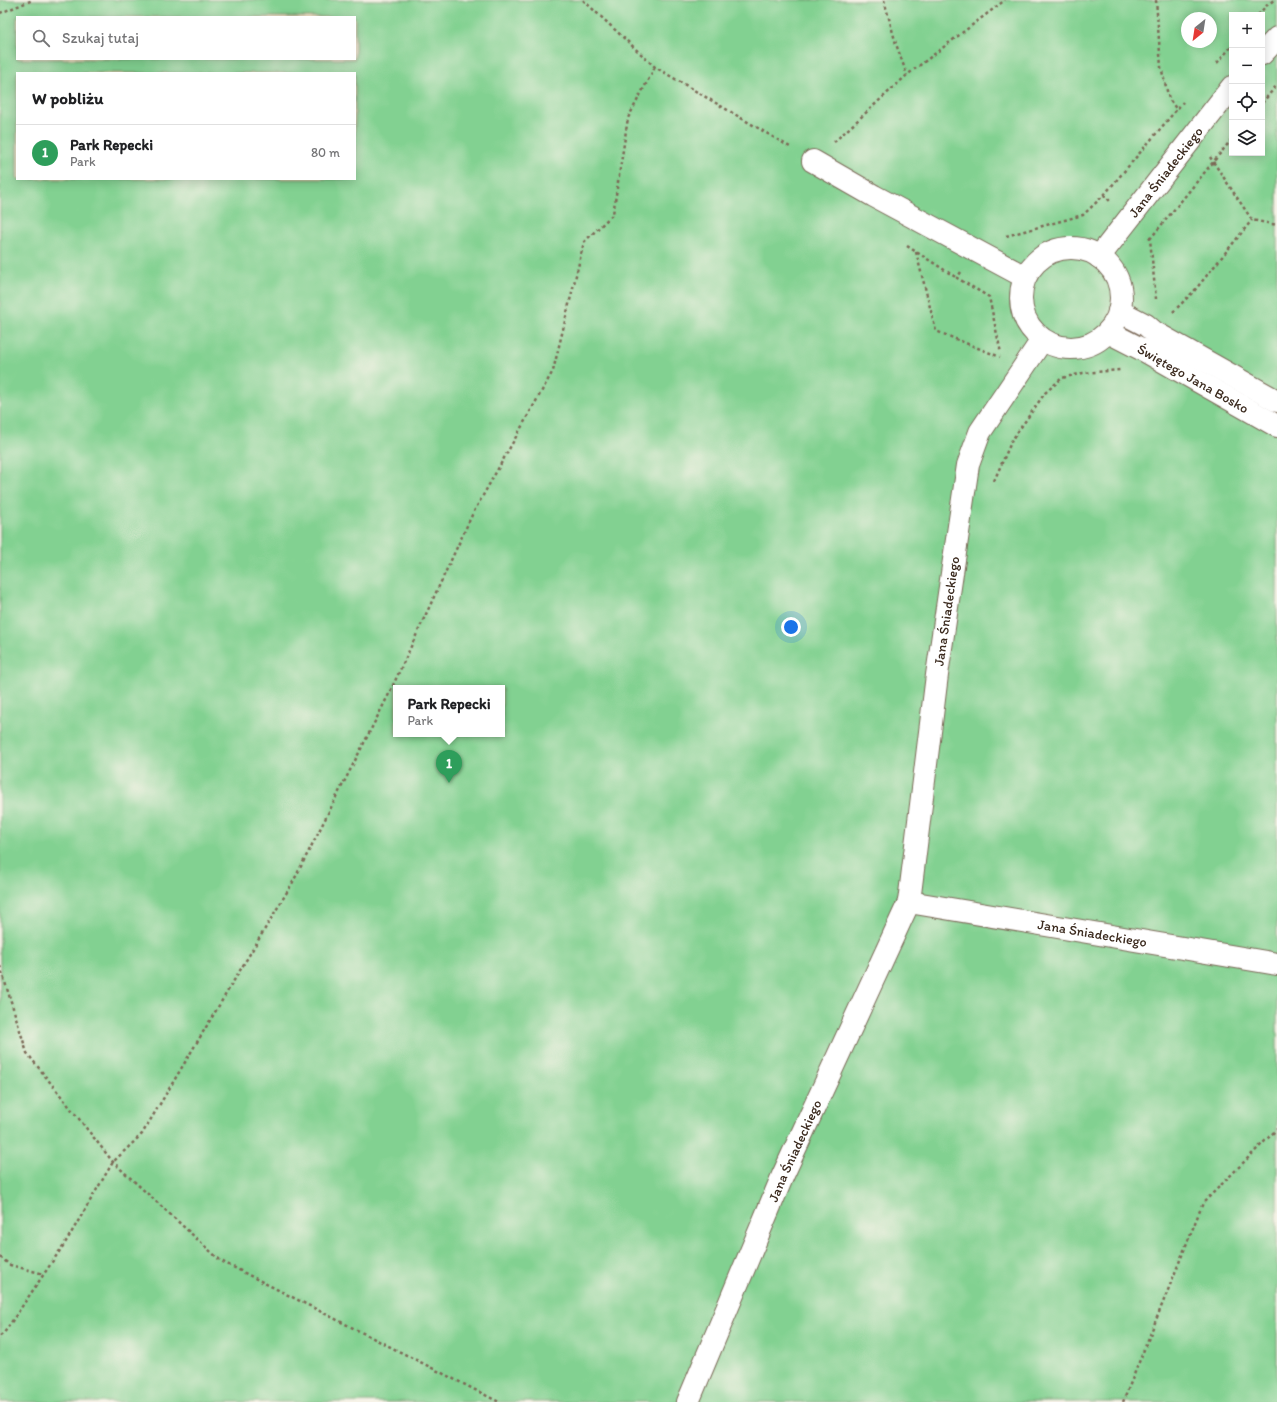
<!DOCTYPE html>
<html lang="pl">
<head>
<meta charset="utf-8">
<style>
  body { margin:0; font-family:Itim,sans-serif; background:#f6f6f6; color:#202124 }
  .controls { position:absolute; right:12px; top:12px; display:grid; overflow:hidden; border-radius:0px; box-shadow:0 2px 10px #0003 }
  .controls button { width:36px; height:36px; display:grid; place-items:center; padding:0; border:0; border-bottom:1px solid #e0e0e0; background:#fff; color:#202124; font:20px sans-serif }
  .compass { position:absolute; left:1181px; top:12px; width:36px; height:36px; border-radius:50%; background:#fff; box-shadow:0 2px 10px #0003; rotate:210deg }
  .you { position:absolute; left:791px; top:627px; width:14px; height:14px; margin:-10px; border:3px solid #fff; border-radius:50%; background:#1a73e8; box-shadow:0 0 0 6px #1a73e833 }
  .badge { display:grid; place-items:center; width:26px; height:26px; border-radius:50%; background:#d1495b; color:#fff; font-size:13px; font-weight:700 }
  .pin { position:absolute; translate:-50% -33px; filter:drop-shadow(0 1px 2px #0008) }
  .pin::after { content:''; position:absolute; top:21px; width:14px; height:12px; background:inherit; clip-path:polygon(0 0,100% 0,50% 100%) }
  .popup { position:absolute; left:393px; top:685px; width:112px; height:52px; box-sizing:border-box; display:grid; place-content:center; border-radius:0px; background:#fff; filter:drop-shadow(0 1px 3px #0005); font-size:13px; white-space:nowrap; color:#757577 }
  .popup b { font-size:15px; color:#202124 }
  .popup::after { content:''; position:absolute; left:50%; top:100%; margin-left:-8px; border:8px solid transparent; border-top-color:#fff }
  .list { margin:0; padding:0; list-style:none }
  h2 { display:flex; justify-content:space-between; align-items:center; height:52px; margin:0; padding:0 16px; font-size:17px }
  h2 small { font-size:13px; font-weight:400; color:#757577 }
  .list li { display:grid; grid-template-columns:26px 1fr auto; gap:12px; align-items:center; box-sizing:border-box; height:56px; padding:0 16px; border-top:1px solid #e0e0e0 }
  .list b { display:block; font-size:15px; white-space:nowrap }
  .list p { margin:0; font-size:13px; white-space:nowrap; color:#757577 }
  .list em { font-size:13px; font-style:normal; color:#757577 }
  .icon { flex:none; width:22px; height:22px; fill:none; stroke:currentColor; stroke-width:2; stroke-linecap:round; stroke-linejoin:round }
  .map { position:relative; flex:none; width:1277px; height:1402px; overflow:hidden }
  .search { position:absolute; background:#fff; box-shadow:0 2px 10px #0003; left:16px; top:16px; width:340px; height:44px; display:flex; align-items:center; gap:10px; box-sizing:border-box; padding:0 14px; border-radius:0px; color:#757577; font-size:15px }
  .panel { position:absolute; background:#fff; box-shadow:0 2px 10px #0003; left:16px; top:72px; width:340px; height:108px; border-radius:0px }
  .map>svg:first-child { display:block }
  .green { fill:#82d191; stroke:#5e7e58; fill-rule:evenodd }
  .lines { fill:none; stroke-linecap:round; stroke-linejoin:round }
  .minor-casing { stroke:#7b6957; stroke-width:24 }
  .path { stroke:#7b6957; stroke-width:2.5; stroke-dasharray:3 3; stroke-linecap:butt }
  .minor { stroke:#fff; stroke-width:22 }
  .labels { text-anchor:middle; stroke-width:4; stroke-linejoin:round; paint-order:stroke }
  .street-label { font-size:14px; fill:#3b2a1e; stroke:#f7f3e8 }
</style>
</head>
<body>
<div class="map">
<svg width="1277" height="1402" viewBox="0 0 1277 1402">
  <rect width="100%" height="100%" fill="#f7f3e8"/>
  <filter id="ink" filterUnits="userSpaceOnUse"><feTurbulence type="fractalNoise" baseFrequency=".025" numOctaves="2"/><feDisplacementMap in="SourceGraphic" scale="8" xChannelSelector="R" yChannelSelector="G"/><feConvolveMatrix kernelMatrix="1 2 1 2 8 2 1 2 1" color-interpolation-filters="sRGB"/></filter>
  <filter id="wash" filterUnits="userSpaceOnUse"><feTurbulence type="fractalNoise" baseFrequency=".012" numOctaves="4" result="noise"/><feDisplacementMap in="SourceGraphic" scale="16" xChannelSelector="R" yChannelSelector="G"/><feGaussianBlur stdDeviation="0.9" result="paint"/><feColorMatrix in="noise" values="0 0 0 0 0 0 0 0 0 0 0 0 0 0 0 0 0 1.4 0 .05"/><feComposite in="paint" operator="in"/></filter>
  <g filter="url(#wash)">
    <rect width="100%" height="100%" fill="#f1dfc2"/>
    <path class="green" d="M0,0H1277V1402H0ZM1232,15H1262V153H1232ZM17,17H355V59H17ZM1187,18H1211V42H1187ZM17,73H355V179H17ZM396,688H502V734H396Z"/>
  </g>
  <g filter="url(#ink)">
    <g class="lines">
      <defs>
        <g id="minor">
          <path d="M1262,54L1277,38"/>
          <path d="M813,161L874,196L1025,277"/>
          <circle cx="1071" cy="298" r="50"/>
          <path id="s1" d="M1099,257L1232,87"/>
          <path d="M1119,311L1146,325L1154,332L1277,401"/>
          <path id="s2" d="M1108,332L1145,351L1277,426"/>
          <path id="s3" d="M909,902L1277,964"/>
          <path id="s4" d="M688,1402L783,1175L909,902L937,675L968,465L980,432L1042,340"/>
        </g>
      </defs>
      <use href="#minor" class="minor-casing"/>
      <path class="path" d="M583,0L655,67L790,147
        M884,0L896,44L907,75
        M1156,0L1161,67L1169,99L1177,110
        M0,13L33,0
        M1258,15L1266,6L1274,0
        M1217,63L1232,46
        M1262,103L1277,85
        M834,142L907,75L1005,0
        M1210,157L1252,220L1277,225
        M1104,195L1183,102
        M1006,236L1083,215L1104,195L1110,201
        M1149,237L1150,239L1156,299
        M1150,239L1232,139
        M907,246L957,278
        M916,252L936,331L1000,357
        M961,272L957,278L989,297L1001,353
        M1173,312L1195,290L1252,220
        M994,481L1012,440L1045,393L1062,378L1083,373L1120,370
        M0,966L27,1053L113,1162L221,1261L499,1402
        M0,1257L10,1265L44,1274
        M0,1336L4,1333L67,1240L113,1162L142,1134L293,882L388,696L472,515L553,371L584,242L613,214L628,118L655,67
        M1123,1402L1203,1203L1277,1129"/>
      <use href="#minor" class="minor"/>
    </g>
  </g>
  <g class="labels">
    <g class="street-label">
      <text dy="5" stroke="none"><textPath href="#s1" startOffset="108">Jana Śniadeckiego</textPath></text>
      <text dy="5" stroke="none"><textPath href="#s2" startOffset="97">Świętego Jana Bosko</textPath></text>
      <text dy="5" stroke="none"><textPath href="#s4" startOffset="840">Jana Śniadeckiego</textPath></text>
      <text dy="5" stroke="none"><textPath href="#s3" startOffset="186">Jana Śniadeckiego</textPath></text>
      <text dy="5" stroke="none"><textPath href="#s4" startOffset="273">Jana Śniadeckiego</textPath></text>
    </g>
  </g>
</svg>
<div class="controls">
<button>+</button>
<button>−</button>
<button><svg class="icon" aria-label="locate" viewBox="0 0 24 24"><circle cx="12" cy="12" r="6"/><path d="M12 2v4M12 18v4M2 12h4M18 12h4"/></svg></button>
<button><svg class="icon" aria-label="layers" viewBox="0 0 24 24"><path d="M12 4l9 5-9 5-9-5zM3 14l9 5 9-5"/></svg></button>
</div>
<svg class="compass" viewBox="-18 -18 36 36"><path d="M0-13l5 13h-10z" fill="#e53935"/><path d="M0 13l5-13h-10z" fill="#757577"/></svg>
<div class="you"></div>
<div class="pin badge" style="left:449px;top:783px;background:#2e9e5b">1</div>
<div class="popup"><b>Park Repecki</b>Park</div>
<div class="search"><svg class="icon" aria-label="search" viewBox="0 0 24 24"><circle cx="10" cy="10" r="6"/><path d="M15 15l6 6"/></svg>Szukaj tutaj</div>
<section class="panel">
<h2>W pobliżu<small></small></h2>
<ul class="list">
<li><span class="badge" style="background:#2e9e5b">1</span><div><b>Park Repecki</b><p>Park</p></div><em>80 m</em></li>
</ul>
</section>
</div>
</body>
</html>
